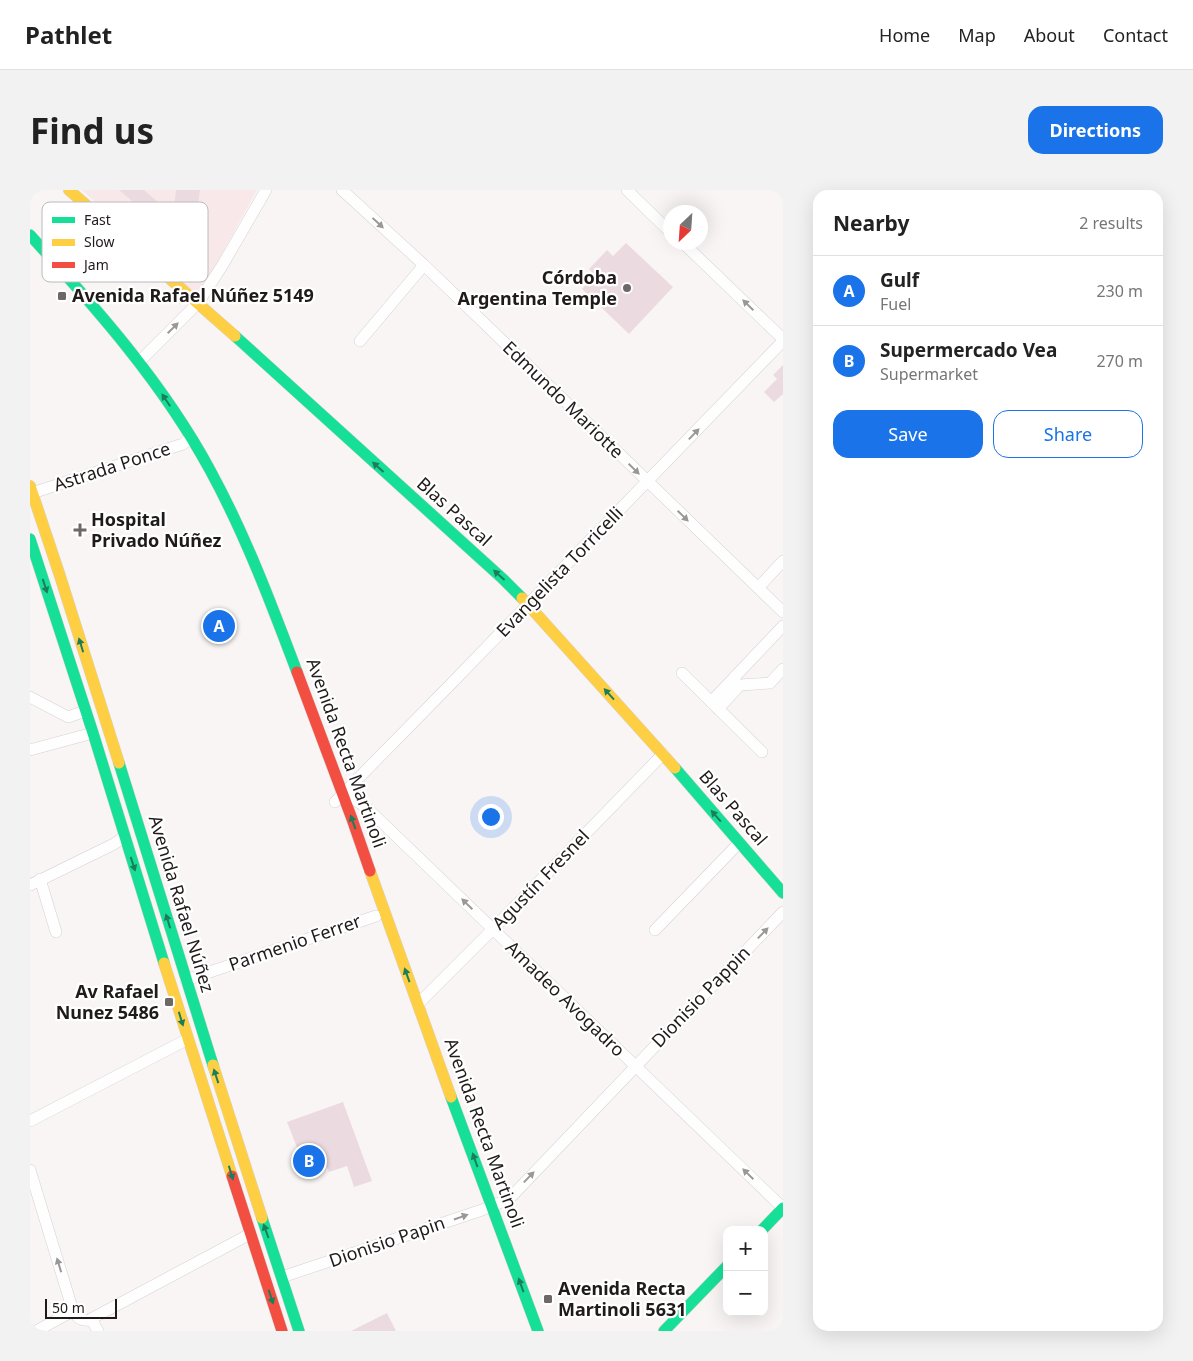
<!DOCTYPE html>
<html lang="en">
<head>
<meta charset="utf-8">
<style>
  body { margin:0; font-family:"Noto Sans",sans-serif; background:#f2f2f2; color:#222 }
  .controls { position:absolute; right:15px; bottom:15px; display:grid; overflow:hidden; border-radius:10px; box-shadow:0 5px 20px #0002 }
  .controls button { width:45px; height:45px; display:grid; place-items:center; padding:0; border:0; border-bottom:1px solid #e0e0e0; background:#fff; color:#222; font:25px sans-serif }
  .compass { position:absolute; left:633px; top:15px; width:45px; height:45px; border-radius:50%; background:#fff; box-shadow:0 5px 20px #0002; rotate:205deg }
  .scale { position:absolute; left:15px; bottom:12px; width:72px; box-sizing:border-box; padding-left:5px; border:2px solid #211a1b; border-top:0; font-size:14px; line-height:18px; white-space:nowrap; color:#211a1b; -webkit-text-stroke:4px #fff; paint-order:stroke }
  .you { position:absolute; left:460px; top:626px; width:18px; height:18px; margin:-12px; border:4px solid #fff; border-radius:50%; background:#1a73e8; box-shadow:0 0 0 8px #1a73e833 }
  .badge { display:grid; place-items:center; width:32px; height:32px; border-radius:50%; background:#1a73e8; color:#fff; font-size:16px; font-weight:700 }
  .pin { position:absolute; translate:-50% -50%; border:2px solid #fff; box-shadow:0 1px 5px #0006 }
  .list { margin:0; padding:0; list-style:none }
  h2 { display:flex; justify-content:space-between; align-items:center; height:65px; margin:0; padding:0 20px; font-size:21px }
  h2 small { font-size:16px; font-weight:400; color:#767676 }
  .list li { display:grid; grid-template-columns:32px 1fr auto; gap:15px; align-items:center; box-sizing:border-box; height:70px; padding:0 20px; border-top:1px solid #e0e0e0 }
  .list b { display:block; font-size:19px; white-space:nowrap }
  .list p { margin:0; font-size:16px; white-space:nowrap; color:#767676 }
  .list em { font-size:16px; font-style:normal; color:#767676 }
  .actions { display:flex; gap:10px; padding:15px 20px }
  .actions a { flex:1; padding:11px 0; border:1px solid #1a73e8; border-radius:15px; text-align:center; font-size:18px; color:#1a73e8 }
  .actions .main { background:#1a73e8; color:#fff }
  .map { position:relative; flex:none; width:753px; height:1141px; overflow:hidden; border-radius:15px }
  header { display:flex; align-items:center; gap:30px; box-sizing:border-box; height:70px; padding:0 25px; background:#fff; border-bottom:1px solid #e0e0e0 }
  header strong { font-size:24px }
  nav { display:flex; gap:28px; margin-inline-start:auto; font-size:18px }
  .intro { display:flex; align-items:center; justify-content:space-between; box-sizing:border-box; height:120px; padding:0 30px }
  h1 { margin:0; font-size:35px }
  .button { padding:12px 22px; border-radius:15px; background:#1a73e8; color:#fff; font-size:18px; font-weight:700 }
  main { display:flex; gap:30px; padding:0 30px }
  aside { flex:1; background:#fff; border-radius:15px; box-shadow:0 5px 20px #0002 }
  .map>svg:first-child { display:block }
  .built { fill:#f9e8e9 }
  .building { fill:#ebdbe1 }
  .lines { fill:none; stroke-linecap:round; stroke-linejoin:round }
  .street-casing { stroke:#d6d1d1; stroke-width:12 }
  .fast-casing { stroke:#d6d1d1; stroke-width:12 }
  .slow-casing { stroke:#d6d1d1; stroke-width:12 }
  .jam-casing { stroke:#d6d1d1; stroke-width:12 }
  .street { stroke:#fefefe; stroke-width:11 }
  .fast { stroke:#16e098; stroke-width:11 }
  .slow { stroke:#ffcf43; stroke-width:11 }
  .jam { stroke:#f24e42; stroke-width:11 }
  .oneway { fill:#9b9798 }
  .oneway2 { fill:#1c7d5a }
  .poi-dot { fill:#6d6767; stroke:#fff; stroke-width:2 }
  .labels { text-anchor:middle; stroke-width:4.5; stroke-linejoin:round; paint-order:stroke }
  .poi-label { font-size:18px; font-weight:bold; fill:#211a1b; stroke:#fff; text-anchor:start }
  .street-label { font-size:18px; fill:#211a1b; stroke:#fff }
  .key { fill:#fff; stroke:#bcbabb; stroke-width:1 }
  .key-label { font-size:14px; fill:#211a1b }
</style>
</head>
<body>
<header>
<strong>Pathlet</strong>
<nav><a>Home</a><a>Map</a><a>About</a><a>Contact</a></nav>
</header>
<div class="intro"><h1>Find us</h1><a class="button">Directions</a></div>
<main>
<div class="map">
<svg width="753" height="1141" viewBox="0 0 753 1141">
  <rect width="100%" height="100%" fill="#faf5f5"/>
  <path class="built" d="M52,0H227L168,107Z"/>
  <path class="building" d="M89,0H114L143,25L146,0H170L159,79L94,21L102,11Z
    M596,53L643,97L599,144L552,99L565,85L559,79L577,60L583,66Z
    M753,175V204L744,212L734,202L747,189L743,185Z
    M313,912L342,991L324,997L317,976L299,982L295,973L276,980L257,932Z
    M357,1123L366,1141H321Z"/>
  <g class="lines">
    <defs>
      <path id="street" d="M312,0L394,75L753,422
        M597,0L640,42
        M652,52L753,149
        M330,151L394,75
        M109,172L168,113L192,76L236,0
        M2,303L153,254L161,248
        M728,398L753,371
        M652,483L732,562
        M0,507L38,527L55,521
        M681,512L753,436
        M688,519L710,495L740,493L753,479
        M0,560L63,543
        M313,605L324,609L338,619L753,1018
        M305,612L419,496L753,151
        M10,689L26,742
        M0,695L84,654L94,647
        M625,740L709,653
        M156,790L346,726
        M388,814L463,739L633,564
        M0,931L158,849
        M0,980L43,1121
        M252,1087L452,1020L474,1011L481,1007L753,722
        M61,1129L68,1141
        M6,1141L43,1121C48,1128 50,1131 59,1130L220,1044"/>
      <path id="fast" d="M0,45C66,118 133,193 180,280C215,344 241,413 267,482
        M205,146L473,389L492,408
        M0,349L63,543L134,773
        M89,573L183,875
        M645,578L753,703
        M421,907L508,1141
        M232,1028L269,1141
        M732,1040L753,1018
        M634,1141L697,1076"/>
      <path id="slow" d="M39,0L205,146
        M0,296L30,386L89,573
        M492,408L645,578
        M340,681L421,907
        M134,773L202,986
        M183,875L232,1028"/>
      <path id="jam" d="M267,482L322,629L340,681
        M202,986L252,1141"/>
    </defs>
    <use href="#street" class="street-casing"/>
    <use href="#fast" class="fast-casing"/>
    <use href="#slow" class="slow-casing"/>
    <use href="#jam" class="jam-casing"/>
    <use href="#street" class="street"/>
    <use href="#fast" class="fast"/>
    <use href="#slow" class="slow"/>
    <use href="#jam" class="jam"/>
  </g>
  <defs><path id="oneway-solid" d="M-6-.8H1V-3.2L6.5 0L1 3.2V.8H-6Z" transform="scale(1.25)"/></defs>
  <g class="oneway">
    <use href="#oneway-solid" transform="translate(348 33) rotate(43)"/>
    <use href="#oneway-solid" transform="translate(718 115) rotate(-136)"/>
    <use href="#oneway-solid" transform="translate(143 138) rotate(-45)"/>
    <use href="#oneway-solid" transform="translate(664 244) rotate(-46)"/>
    <use href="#oneway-solid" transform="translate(604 279) rotate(44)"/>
    <use href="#oneway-solid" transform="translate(653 326) rotate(44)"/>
    <use href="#oneway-solid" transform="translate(437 714) rotate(-136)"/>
    <use href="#oneway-solid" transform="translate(733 743) rotate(-46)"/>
    <use href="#oneway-solid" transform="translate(718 984) rotate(-136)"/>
    <use href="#oneway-solid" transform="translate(499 987) rotate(-46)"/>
    <use href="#oneway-solid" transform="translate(431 1027) rotate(-19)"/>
    <use href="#oneway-solid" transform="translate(29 1075) rotate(-107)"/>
  </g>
  <g class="oneway2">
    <use href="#oneway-solid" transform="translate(136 210) rotate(-124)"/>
    <use href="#oneway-solid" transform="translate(348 277) rotate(-138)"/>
    <use href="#oneway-solid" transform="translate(469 385) rotate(-138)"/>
    <use href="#oneway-solid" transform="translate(15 396) rotate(72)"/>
    <use href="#oneway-solid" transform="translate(51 455) rotate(-107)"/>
    <use href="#oneway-solid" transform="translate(579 504) rotate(-132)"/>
    <use href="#oneway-solid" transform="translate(686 626) rotate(-131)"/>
    <use href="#oneway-solid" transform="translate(323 632) rotate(-110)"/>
    <use href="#oneway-solid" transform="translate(103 674) rotate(72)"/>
    <use href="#oneway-solid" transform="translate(138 731) rotate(-107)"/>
    <use href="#oneway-solid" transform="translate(377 785) rotate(-110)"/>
    <use href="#oneway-solid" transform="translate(151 829) rotate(73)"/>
    <use href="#oneway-solid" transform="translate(186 886) rotate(-108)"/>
    <use href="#oneway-solid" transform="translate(445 970) rotate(-110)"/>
    <use href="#oneway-solid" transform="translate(201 983) rotate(73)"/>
    <use href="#oneway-solid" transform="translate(236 1041) rotate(-110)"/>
    <use href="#oneway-solid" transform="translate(491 1095) rotate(-110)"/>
    <use href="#oneway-solid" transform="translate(241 1107) rotate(72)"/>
  </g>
  <g class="poi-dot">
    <circle cx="597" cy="98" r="5"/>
    <rect x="27" y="101" width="10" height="10" rx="2.5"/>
    <path d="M47.5 332.5h5v5h5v5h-5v5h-5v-5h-5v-5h5z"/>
    <rect x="134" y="807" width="10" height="10" rx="2.5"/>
    <rect x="513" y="1104" width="10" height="10" rx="2.5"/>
  </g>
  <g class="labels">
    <g class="poi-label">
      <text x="587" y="94" text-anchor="end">Córdoba<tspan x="587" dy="21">Argentina Temple</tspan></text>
      <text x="42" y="112">Avenida Rafael Núñez 5149</text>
      <text x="61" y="336">Hospital<tspan x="61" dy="21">Privado Núñez</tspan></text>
      <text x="129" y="808" text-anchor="end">Av Rafael<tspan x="129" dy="21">Nunez 5486</tspan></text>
      <text x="528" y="1105">Avenida Recta<tspan x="528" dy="21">Martinoli 5631</tspan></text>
    </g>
    <g class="street-label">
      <text transform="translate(533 210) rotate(44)" y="6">Edmundo Mariotte</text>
      <text transform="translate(82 277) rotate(-18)" y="6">Astrada Ponce</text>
      <text transform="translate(424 322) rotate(42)" y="6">Blas Pascal</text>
      <text transform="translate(530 382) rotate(-46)" y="6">Evangelista Torricelli</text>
      <text transform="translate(316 563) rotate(70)" y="6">Avenida Recta Martinoli</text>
      <text transform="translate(703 618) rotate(49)" y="6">Blas Pascal</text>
      <text transform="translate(511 690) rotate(-46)" y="6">Agustín Fresnel</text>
      <text transform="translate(151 714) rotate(73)" y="6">Avenida Rafael Núñez</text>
      <text transform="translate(265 753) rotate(-19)" y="6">Parmenio Ferrer</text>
      <text transform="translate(671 807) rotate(-46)" y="6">Dionisio Pappin</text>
      <text transform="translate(535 809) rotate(44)" y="6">Amadeo Avogadro</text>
      <text transform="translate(454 943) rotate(70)" y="6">Avenida Recta Martinoli</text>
      <text transform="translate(357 1052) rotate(-19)" y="6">Dionisio Papin</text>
    </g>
  </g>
  <rect x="12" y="12" width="166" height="80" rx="8" class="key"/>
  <rect x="22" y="27" width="23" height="6" fill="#16e098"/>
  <rect x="22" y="49" width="23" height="7" fill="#ffcf43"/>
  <rect x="22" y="72" width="23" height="6" fill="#f24e42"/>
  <g class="key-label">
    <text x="54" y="35">Fast</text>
    <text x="54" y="57">Slow</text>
    <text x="54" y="80">Jam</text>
  </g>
</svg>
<div class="controls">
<button>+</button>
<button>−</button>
</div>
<svg class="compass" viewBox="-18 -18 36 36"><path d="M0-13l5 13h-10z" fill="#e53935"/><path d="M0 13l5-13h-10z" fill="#767676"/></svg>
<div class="scale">50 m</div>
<div class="you"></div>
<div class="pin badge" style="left:189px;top:436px">A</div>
<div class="pin badge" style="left:279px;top:971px">B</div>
</div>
<aside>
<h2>Nearby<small>2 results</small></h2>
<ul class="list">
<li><span class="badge">A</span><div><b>Gulf</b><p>Fuel</p></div><em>230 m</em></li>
<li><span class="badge">B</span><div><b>Supermercado Vea</b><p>Supermarket</p></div><em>270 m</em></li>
</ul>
<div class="actions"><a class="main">Save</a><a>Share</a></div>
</aside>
</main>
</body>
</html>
